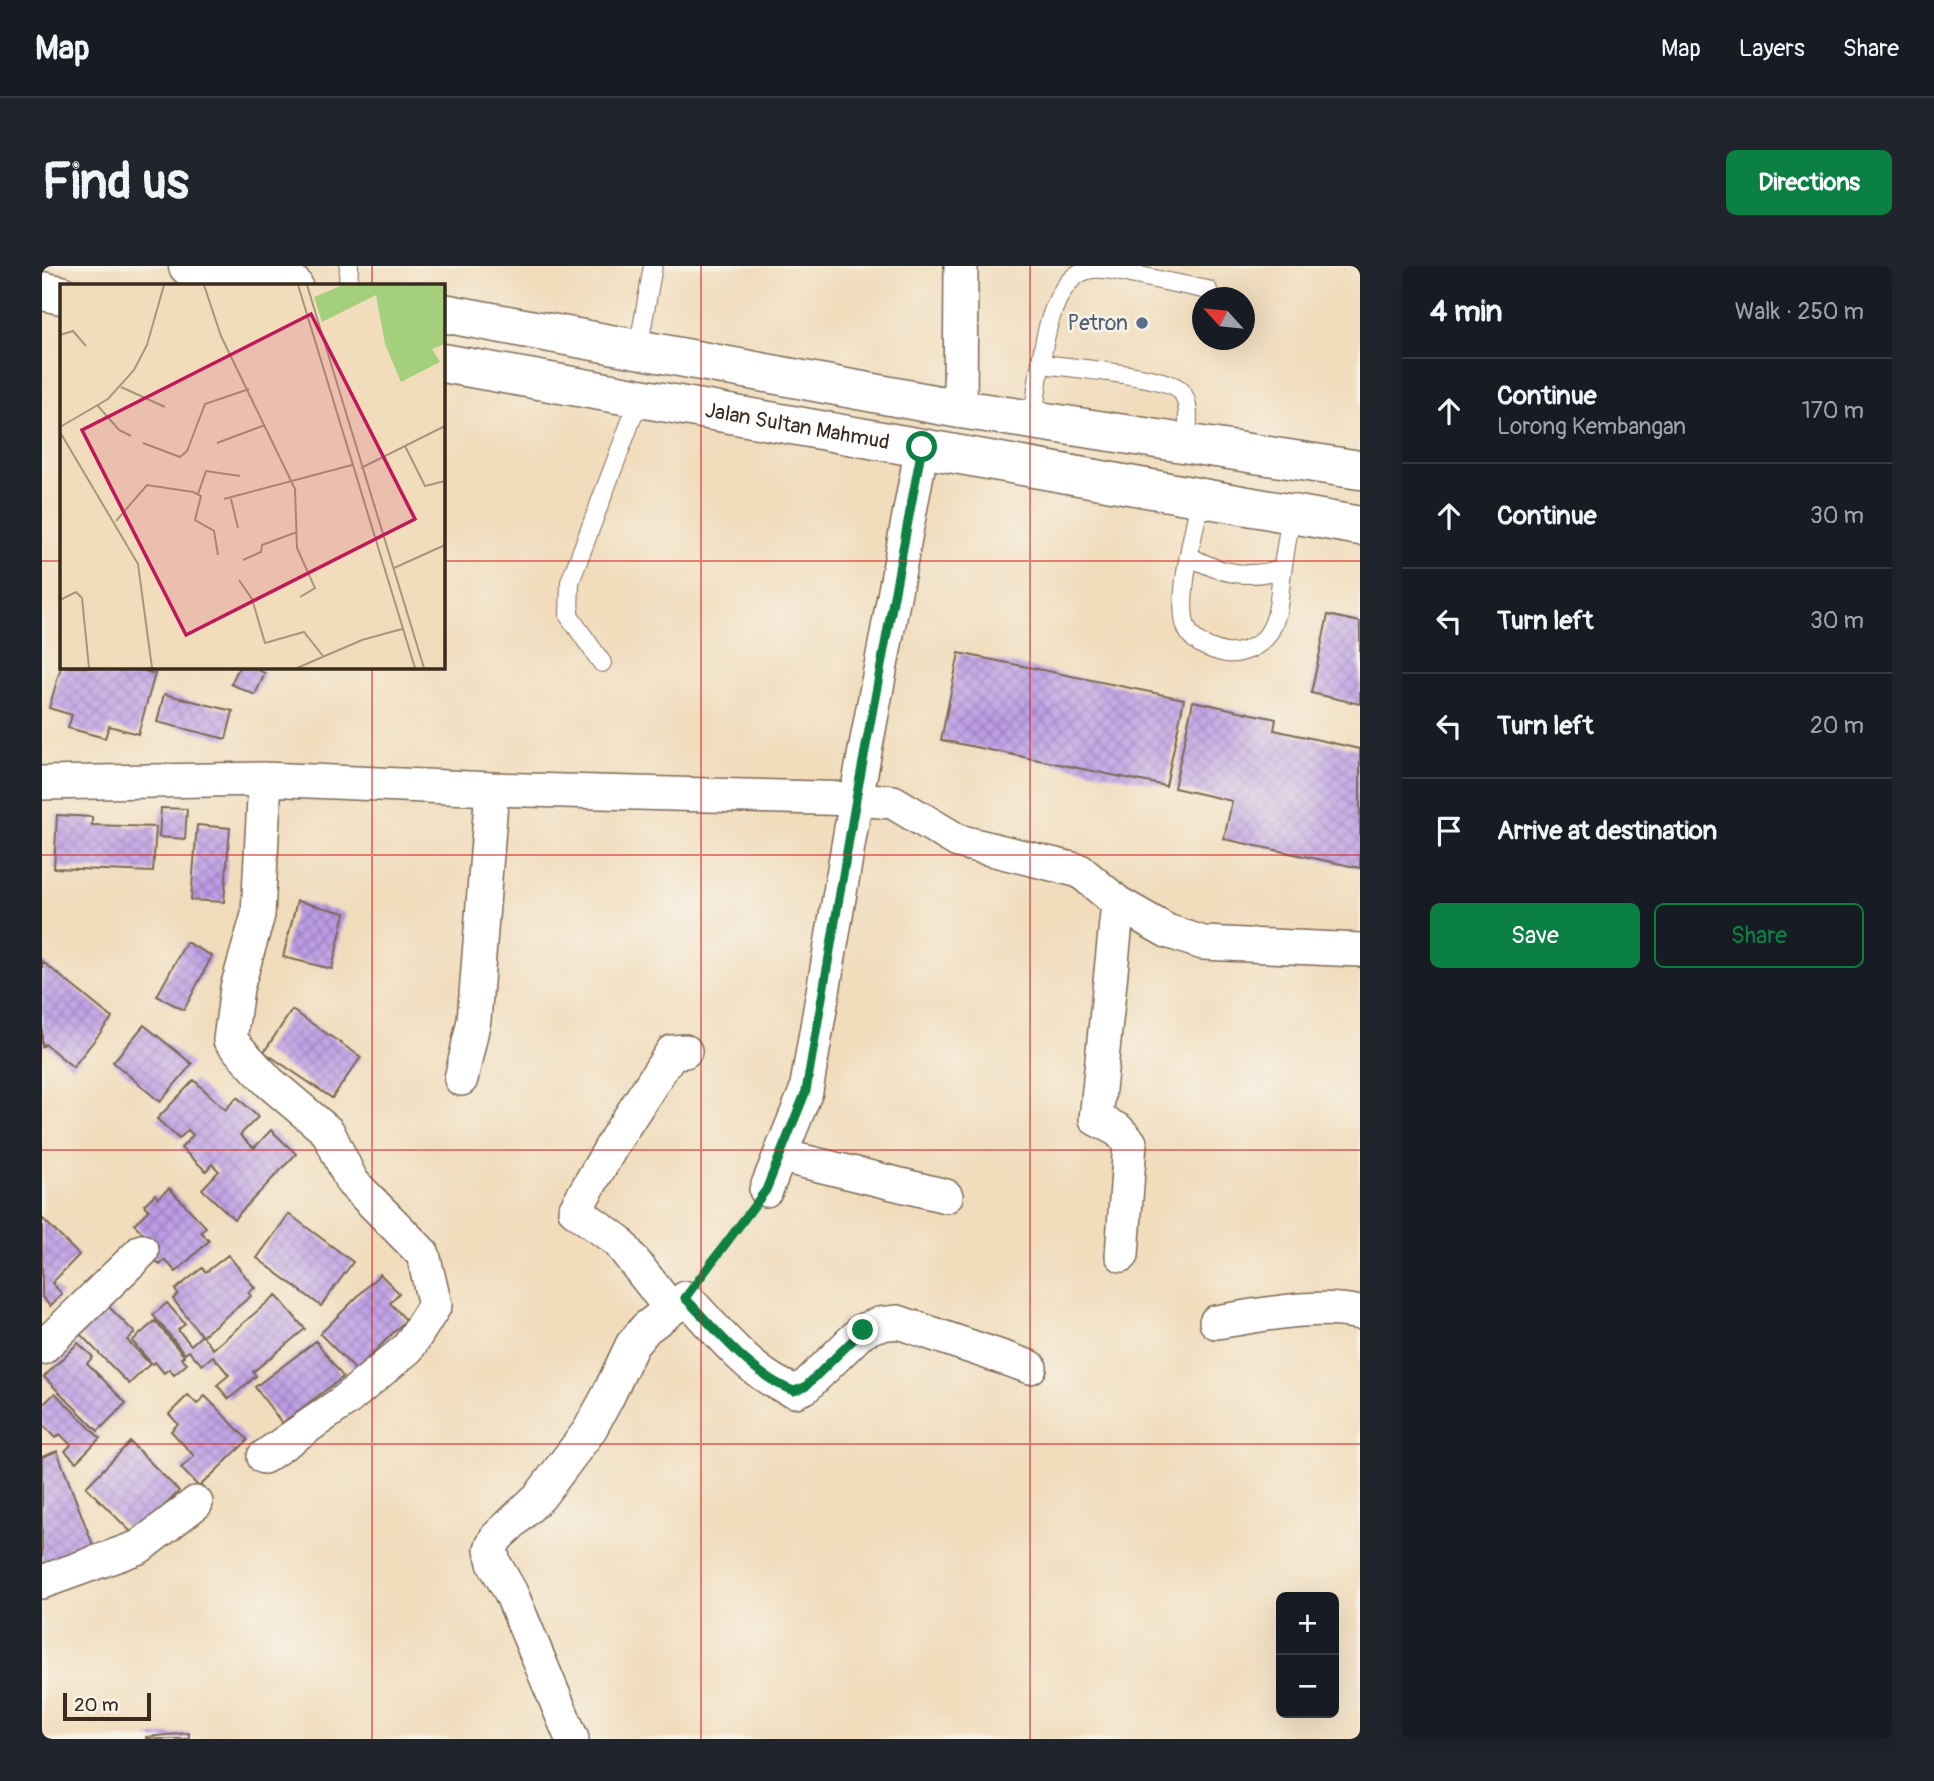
<!DOCTYPE html>
<html lang="en">
<head>
<meta charset="utf-8">
<style>
  body { margin:0; font-family:Pangolin,sans-serif; background:#20242c; color:#f1f3f6 }
  .controls { position:absolute; right:21px; bottom:21px; display:grid; overflow:hidden; border-radius:10px; box-shadow:0 7px 28px #0002 }
  .controls button { width:63px; height:63px; display:grid; place-items:center; padding:0; border:0; border-bottom:2px solid #363941; background:#171b24; color:#f1f3f6; font:35px sans-serif }
  .compass { position:absolute; left:1150px; top:21px; width:63px; height:63px; border-radius:50%; background:#171b24; box-shadow:0 7px 28px #0002; rotate:297deg }
  .scale { position:absolute; left:21px; bottom:18px; width:88px; box-sizing:border-box; padding-left:7px; border:4px solid #3b2a1e; border-top:0; font-size:19px; line-height:24px; white-space:nowrap; color:#3b2a1e; -webkit-text-stroke:5px #f7f3e8; paint-order:stroke }
  .stop { position:absolute; width:21px; height:21px; margin:-16px; border:5px solid #0b8043; border-radius:50%; background:#fff }
  .stop.end { background:#0b8043; border-color:#fff; box-shadow:0 2px 7px #0008 }
  .list { margin:0; padding:0; list-style:none }
  h2 { display:flex; justify-content:space-between; align-items:center; height:91px; margin:0; padding:0 28px; font-size:30px }
  h2 small { font-size:23px; font-weight:400; color:#9ea1a6 }
  .list li { display:grid; grid-template-columns:46px 1fr auto; gap:21px; align-items:center; box-sizing:border-box; height:105px; padding:0 28px; border-top:2px solid #363941 }
  .list b { display:block; font-size:26px; white-space:nowrap }
  .list p { margin:0; font-size:23px; white-space:nowrap; color:#9ea1a6 }
  .list em { font-size:23px; font-style:normal; color:#9ea1a6 }
  .actions { display:flex; gap:14px; padding:21px 28px }
  .actions a { flex:1; padding:16px 0; border:2px solid #0b8043; border-radius:10px; text-align:center; font-size:24px; color:#0b8043 }
  .actions .main { background:#0b8043; color:#fff }
  .icon { flex:none; width:38px; height:38px; fill:none; stroke:currentColor; stroke-width:2; stroke-linecap:round; stroke-linejoin:round }
  .map { position:relative; flex:none; width:1318px; height:1473px; overflow:hidden; border-radius:10px }
  header { display:flex; align-items:center; gap:42px; box-sizing:border-box; height:98px; padding:0 35px; background:#171b24; border-bottom:2px solid #363941 }
  header strong { font-size:33px }
  nav { display:flex; gap:38px; margin-inline-start:auto; font-size:24px }
  .intro { display:flex; align-items:center; justify-content:space-between; box-sizing:border-box; height:168px; padding:0 42px }
  h1 { margin:0; font-size:49px }
  .button { padding:18px 32px; border-radius:10px; background:#0b8043; color:#fff; font-size:24px; font-weight:700 }
  main { display:flex; gap:42px; padding:0 42px }
  aside { flex:1; background:#171b24; border-radius:10px; box-shadow:0 7px 28px #0002 }
  .map>svg:first-child { display:block }
  .building { fill:url(#building-cross-hatch) }
  .lines { fill:none; stroke-linecap:round; stroke-linejoin:round }
  .lane-casing { stroke:#7b6855; stroke-width:20 }
  .street-casing { stroke:#7b6855; stroke-width:36 }
  .highway-casing { stroke:#7b6855; stroke-width:41 }
  .path { stroke:#7b6855; stroke-width:4.5; stroke-dasharray:5 5; stroke-linecap:butt }
  .lane { stroke:#fff; stroke-width:18 }
  .street { stroke:#fff; stroke-width:33 }
  .highway { stroke:#fff; stroke-width:38 }
  .route { stroke:#0b8043; stroke-width:9 }
  .grid { fill:none; stroke:#d62828; stroke-width:2; stroke-opacity:0.55 }
  .service-dot { fill:#5c6f8a; stroke:#f7f3e8; stroke-width:2.5 }
  .labels { text-anchor:middle; stroke-width:5; stroke-linejoin:round; paint-order:stroke }
  .service-label { font-size:21px; fill:#4e5e75; stroke:#f7f3e8; text-anchor:end }
  .street-label { font-size:21px; fill:#3b2a1e; stroke:#f7f3e8 }
  .inset-road { fill:none; stroke:#a8957c; stroke-width:2 }
  .view { fill:#c2185b; fill-opacity:0.15; stroke:#c2185b; stroke-width:3.5 }
  .inset-edge { fill:none; stroke:#3b2a1e; stroke-width:3.5 }
</style>
</head>
<body>
<header>
<strong>Map</strong>
<nav><a>Map</a><a>Layers</a><a>Share</a></nav>
</header>
<div class="intro"><h1>Find us</h1><a class="button">Directions</a></div>
<main>
<div class="map">
<svg width="1318" height="1473" viewBox="0 0 1318 1473">
  <defs>
    <pattern id="building-cross-hatch" width="8" height="8" patternUnits="userSpaceOnUse" patternTransform="scale(1.75)"><rect width="8" height="8" fill="#bc9ce6"/><path d="M0 0l8 8M0 8l8-8" fill="none" stroke="#9a7fba"/></pattern>
  </defs>
  <rect width="100%" height="100%" fill="#f7f3e8"/>
  <filter id="ink" filterUnits="userSpaceOnUse"><feTurbulence type="fractalNoise" baseFrequency=".0143" numOctaves="2"/><feDisplacementMap in="SourceGraphic" scale="14" xChannelSelector="R" yChannelSelector="G"/><feConvolveMatrix kernelMatrix="1 2 1 2 8 2 1 2 1" color-interpolation-filters="sRGB"/></filter>
  <filter id="wash" filterUnits="userSpaceOnUse"><feTurbulence type="fractalNoise" baseFrequency=".00686" numOctaves="4" result="noise"/><feDisplacementMap in="SourceGraphic" scale="28" xChannelSelector="R" yChannelSelector="G"/><feGaussianBlur stdDeviation="1.57" result="paint"/><feColorMatrix in="noise" values="0 0 0 0 0 0 0 0 0 0 0 0 0 0 0 0 0 1.4 0 .05"/><feComposite in="paint" operator="in"/></filter>
  <g filter="url(#wash)">
    <rect width="100%" height="100%" fill="#f1dcbb"/>
    <g id="blocks">
      <path class="building" d="M1286,349L1318,356V438L1269,427Z
        M917,387L1142,433L1124,520L899,474Z
        M19,401H89L113,408L96,468L67,460L63,472L26,462L30,449L7,442Z
        M197,401H209L223,407L213,429L189,418Z
        M122,428L191,445L184,473L115,456Z
        M1151,435L1234,453L1232,464L1318,483V602L1182,573L1190,535L1132,522Z
        M119,542L145,543L143,573L117,571Z
        M15,549L50,551V559L114,561L111,606L12,602Z
        M155,559L188,562L182,636L149,634Z
        M255,635L303,647L290,703L241,691Z
        M144,676L170,690L142,744L115,730Z
        M0,695L70,752L31,801L3,778L0,781Z
        M250,744L319,791L290,832L222,786Z
        M102,759L150,798L118,836L71,796Z
        M152,814L183,844L195,831L216,851L198,869L212,882L229,864L254,888L192,953L160,923L177,905L170,898L164,905L139,882L151,869L146,864L137,873L115,853Z
        M127,922L164,961L159,966L167,975L134,1006L123,994L118,999L103,983L109,976L92,958L107,944L102,939L113,928L116,932Z
        M247,948L311,996L279,1040L215,992Z
        M0,952L37,989L10,1017L20,1028L8,1040L0,1031Z
        M186,989L213,1022L206,1026L209,1030L160,1070L131,1033L136,1028L133,1024L160,1002L164,1006Z
        M338,1008L357,1027L348,1037L364,1054L314,1104L278,1068Z
        M234,1029L263,1063L211,1106L214,1110L187,1133L175,1119L187,1109L171,1090L160,1099L147,1085L143,1088L111,1049L125,1037L143,1058L136,1064L149,1079L160,1069L171,1083Z
        M65,1039L93,1067L85,1074L108,1098L87,1118L37,1067Z
        M113,1055L142,1090L139,1092L145,1098L132,1109L127,1103L122,1107L113,1096L110,1098L90,1075Z
        M274,1075L301,1111L240,1157L213,1121Z
        M36,1077L51,1091L45,1097L84,1137L56,1165L2,1111Z
        M13,1127L58,1172L34,1196L23,1185L29,1179L18,1168L13,1172L0,1158V1140Z
        M146,1129L155,1138L163,1130L206,1174L157,1221L139,1202L152,1190L129,1165L136,1158L127,1148Z
        M88,1176L137,1225L93,1270L44,1221Z
        M15,1185L51,1279L0,1300V1191Z
        M147,1467V1473H104V1471Z"/>
    </g>
  </g>
  <g filter="url(#ink)">
    <use href="#blocks" fill-opacity="0" stroke="#7b6855" stroke-width="2"/>
    <g class="lines">
      <defs>
        <path id="lane" d="M306,19L307,0
          M596,84L611,0
          M1000,98C1024,101 1126,110 1138,124C1150,137 1145,161 1145,177
          M991,154C997,117 1001,9 1050,3C1064,1 1079,6 1093,9C1117,14 1142,19 1166,24
          M1159,231C1153,260 1133,337 1145,363C1151,377 1170,384 1184,387C1198,389 1219,380 1226,368C1238,350 1237,327 1240,306C1243,287 1246,268 1249,248
          M1147,290C1179,308 1205,313 1240,303
          M560,397L527,350L528,316L598,131"/>
        <path id="street" d="M918,143L919,0
          M0,517L223,513L450,523L814,533L851,536L916,575L1038,605L1076,637L1125,665L1161,677L1318,684
          M1076,637L1054,853L1076,864L1088,877L1080,989
          M419,813L432,754L450,523
          M740,890L904,930
          M724,924L764,825L814,533L880,181
          M628,1042L576,975L533,944L575,871L630,786L643,785
          M1174,1056C1221,1049 1272,1037 1318,1047
          M0,1082L100,985
          M222,1191L304,1134L366,1082L393,1039L381,988L310,916L286,866L227,816L188,774L195,722L216,649L223,513
          M0,1316L97,1281L154,1237
          M530,1473L469,1327L452,1297L449,1283L454,1272L498,1230L547,1165L565,1132L590,1079L604,1062L644,1032C674,1063 711,1112 753,1125L763,1121L821,1064L837,1058L856,1056L988,1101"/>
        <g id="highway">
          <path d="M146,0L251,19"/>
          <path d="M0,25L19,29"/>
          <path d="M401,47L918,143L1318,204"/>
          <path id="s1" d="M401,97L1318,260"/>
        </g>
      </defs>
      <use href="#lane" class="lane-casing"/>
      <use href="#street" class="street-casing"/>
      <use href="#highway" class="highway-casing"/>
      <path class="path" d="M662,1007L707,947"/>
      <use href="#lane" class="lane"/>
      <use href="#street" class="street"/>
      <use href="#highway" class="highway"/>
    </g>
  </g>
  <g class="lines" filter="url(#ink)">
    <path class="route" d="M821,1064L763,1121L752,1125C711,1111 674,1063 643,1032L724,924L764,825L814,533L880,181"/>
  </g>
  <path class="grid" d="M330,0V19M659,0V1473M988,0V1473M0,295H19M401,295H1318M330,401V1473M0,589H1318M0,884H1318M0,1178H1318"/>
  <circle class="service-dot" cx="1100" cy="57" r="7"/>
  <g class="labels">
    <g class="service-label">
      <text x="1086" y="64">Petron</text>
    </g>
    <g class="street-label">
      <text dy="7" stroke="none"><textPath href="#s1" startOffset="360">Jalan Sultan Mahmud</textPath></text>
    </g>
  </g>
  <g transform="translate(18 18)">
    <rect width="385" height="385" fill="#f1dcbb"/>
    <path d="M283,1H385V60L372,65L380,78L341,98L325,60L316,11L262,38L254,13Z" fill="#a4d07d"/>
    <path class="inset-road" d="M144,1L161,52L235,205L237,264L255,304L240,313M238,1L355,384M247,1L364,384M0,51L13,47L26,62M61,103L105,123M38,122L59,146L71,152M0,143L48,115L74,86L87,61L104,1M0,148L78,280L92,384M83,159L120,173L127,167L145,120L189,105M157,159L205,141M345,162L365,202L385,197M301,184L385,142M138,210L146,187L180,192M164,215L292,181M171,215L178,244M56,237L87,201L133,208L141,212L135,236L154,247L158,271M183,276L201,268L202,261L237,248M334,284L385,261M179,296L192,315L205,359L244,348L263,372M0,316L16,308L22,314L29,384M237,384L302,356L342,345"/>
    <path class="view" d="M251,30L355,235L126,351L22,146Z"/>
    <rect width="385" height="385" class="inset-edge"/>
  </g>
</svg>
<div class="controls">
<button>+</button>
<button>−</button>
</div>
<svg class="compass" viewBox="-18 -18 36 36"><path d="M0-13l5 13h-10z" fill="#e53935"/><path d="M0 13l5-13h-10z" fill="#9ea1a6"/></svg>
<div class="scale">20 m</div>
<div class="stop" style="left:880px;top:181px"></div>
<div class="stop end" style="left:821px;top:1064px"></div>
</div>
<aside>
<h2>4 min<small>Walk · 250 m</small></h2>
<ul class="list">
<li><svg class="icon" aria-label="ahead" viewBox="0 0 24 24"><path d="M12 20V5M6 11l6-6 6 6"/></svg><div><b>Continue</b><p>Lorong Kembangan</p></div><em>170 m</em></li>
<li><svg class="icon" aria-label="ahead" viewBox="0 0 24 24"><path d="M12 20V5M6 11l6-6 6 6"/></svg><div><b>Continue</b></div><em>30 m</em></li>
<li><svg class="icon" aria-label="left" viewBox="0 0 24 24"><path d="M17 20v-9H6M10 6l-5 5 5 5"/></svg><div><b>Turn left</b></div><em>30 m</em></li>
<li><svg class="icon" aria-label="left" viewBox="0 0 24 24"><path d="M17 20v-9H6M10 6l-5 5 5 5"/></svg><div><b>Turn left</b></div><em>20 m</em></li>
<li><svg class="icon" aria-label="arrive" viewBox="0 0 24 24"><path d="M6 21V4h12l-3 4 3 4H6"/></svg><div><b>Arrive at destination</b></div></li>
</ul>
<div class="actions"><a class="main">Save</a><a>Share</a></div>
</aside>
</main>
</body>
</html>
